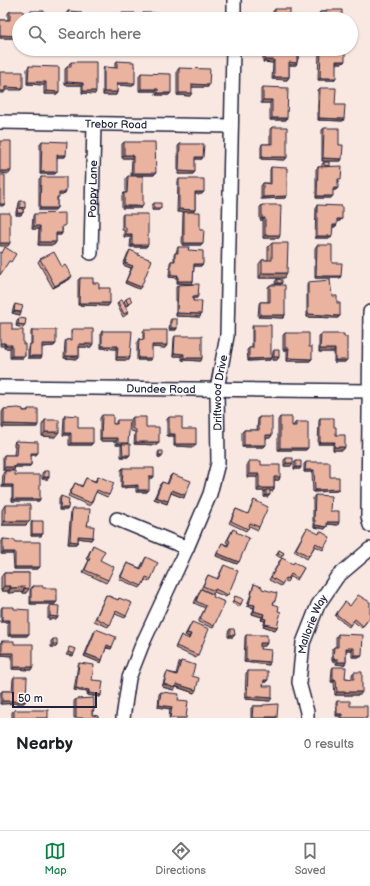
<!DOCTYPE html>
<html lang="en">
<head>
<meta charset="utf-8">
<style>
  body { margin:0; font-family:"Balsamiq Sans",sans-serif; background:#f2f2f2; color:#202124 }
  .scale { position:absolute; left:12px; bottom:10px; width:85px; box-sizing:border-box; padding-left:4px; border:2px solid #22223b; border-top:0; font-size:11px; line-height:14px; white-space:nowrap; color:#22223b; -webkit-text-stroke:3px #fff; paint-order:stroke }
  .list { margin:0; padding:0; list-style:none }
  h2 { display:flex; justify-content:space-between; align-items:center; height:52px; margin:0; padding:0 16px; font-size:17px }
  h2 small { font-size:13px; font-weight:400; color:#757577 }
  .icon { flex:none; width:22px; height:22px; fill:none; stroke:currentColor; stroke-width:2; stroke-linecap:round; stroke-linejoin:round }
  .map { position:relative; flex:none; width:370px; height:718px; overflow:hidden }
  .search { position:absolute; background:#fff; box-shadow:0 1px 3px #0004; left:12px; right:12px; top:12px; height:44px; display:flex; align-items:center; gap:10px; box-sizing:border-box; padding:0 14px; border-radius:22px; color:#757577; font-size:15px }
  .sheet { height:112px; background:#fff }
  nav { display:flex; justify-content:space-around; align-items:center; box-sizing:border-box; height:56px; border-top:1px solid #e0e0e0; background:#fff; font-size:11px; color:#757577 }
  nav a { display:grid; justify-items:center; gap:2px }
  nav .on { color:#0b8043 }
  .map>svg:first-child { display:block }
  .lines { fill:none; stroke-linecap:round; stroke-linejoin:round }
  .street-casing { stroke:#22223b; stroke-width:16 }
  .street { stroke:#fff; stroke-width:13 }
  .wall { fill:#c99a8a; stroke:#22223b }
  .shaded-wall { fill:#a47d70; stroke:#22223b }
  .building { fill:#eab3a0; stroke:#22223b }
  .labels { text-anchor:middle; stroke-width:4; stroke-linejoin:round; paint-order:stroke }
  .street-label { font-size:11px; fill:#22223b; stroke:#fff }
</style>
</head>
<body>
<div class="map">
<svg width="370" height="718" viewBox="0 0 370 718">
  <rect width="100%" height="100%" fill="#f9e8e2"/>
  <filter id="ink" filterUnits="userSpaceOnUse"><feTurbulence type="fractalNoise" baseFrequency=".025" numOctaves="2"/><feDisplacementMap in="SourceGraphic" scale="8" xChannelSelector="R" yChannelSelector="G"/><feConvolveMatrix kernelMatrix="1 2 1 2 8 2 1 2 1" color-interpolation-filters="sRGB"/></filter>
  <g filter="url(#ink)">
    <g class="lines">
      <defs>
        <g id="street">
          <path d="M234,19V0"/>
          <path id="s1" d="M0,122L231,126"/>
          <path id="s2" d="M91,253L94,124"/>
          <path d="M370,312L368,516L370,525"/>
          <path id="s3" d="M0,387L369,391"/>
          <path d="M117,519L187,548"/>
          <path id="s4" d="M123,718L129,678L142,645L187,548L210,494L218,463L217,389L227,336L233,49"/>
          <path id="s5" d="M307,718V712L299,682L303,643L318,605L337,577L370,549"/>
        </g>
      </defs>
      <use href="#street" class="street-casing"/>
      <use href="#street" class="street"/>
    </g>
    <path class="wall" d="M275,9L290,15L296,19H273V11Z
      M326,10L342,19H318V15L320,12H325Z
      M10,11L19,38H0V20H8V13Z
      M31,11L44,19H29V13Z
      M68,11L81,15L98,19H66V14Z
      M121,13L135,19H120V15Z
      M143,13L155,19H141V15Z
      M181,13L194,17L201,19H179V15Z
      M263,49H300L298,59L296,65H289V77L287,80L272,79L273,63L263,62Z
      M319,49H345L343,63H336L334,80H318Z
      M117,61L134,67L133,86L117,85V92L116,95H103V70L104,67L115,68V64Z
      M71,62L95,94L82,93V85H65V69L67,67H69V64Z
      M29,66L59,92L57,94H44V85L27,84V69Z
      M179,68L208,87H192L190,96L177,95V71Z
      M141,73L169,95H156V91H139V76Z
      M263,87L286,120H270V103H261V89Z
      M320,88L335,105L343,121L318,120V90Z
      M272,127L287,157L285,160L261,159V147L262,144H270V129Z
      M324,128L339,145L341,161H322V130Z
      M42,141L66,155L65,157H57L55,174H40V144Z
      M124,142L156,173L154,175H131L132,158H122V144Z
      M180,144L202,159H195L193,174H178V146Z
      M324,162L340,182H338L336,190H333L331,198H316V169L318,167H322V164Z
      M271,167L287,196L285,198L261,199V186L263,183H270V170Z
      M128,176L143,206L141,208H122V195L124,193H126V178Z
      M41,177L66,191L63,195H59L57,200V208L55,210H39V179Z
      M179,179L204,192L202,194H195V210L193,212H177L178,181Z
      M20,201L25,208L23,210V213L21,215H16V211L18,208L19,203Z
      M154,203L161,208L159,210H152V205Z
      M262,205L279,238H263V220H260V207Z
      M317,205L340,221H337L335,227H332L331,238H315L316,208Z
      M184,212L200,230L203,243L202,245H182L183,214Z
      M34,214L63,229H62V233L61,235H56V242L54,245H38L39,229H32L33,216Z
      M123,214L146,247H130L131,237H124V230H122V216Z
      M272,243L284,278H259V264L262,260H268V247Z
      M317,245L332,263L340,278H315V248Z
      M178,247L188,250L201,266H194L193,281L192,284L177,283V278L169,277L170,263L171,261H174V255L175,253H176L177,249Z
      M130,250L139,289L125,283L131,268L123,265L128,253Z
      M40,259L62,267L70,279L53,288L38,262Z
      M80,278L93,283L99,288L110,303L108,306L78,305V280Z
      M277,279L282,283L280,285L285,315L283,318L258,317L259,304L260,302H268V287L270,285H275V282Z
      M308,282L332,296L337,303L340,316L338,318L307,317V284Z
      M178,285L197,298H193V301L200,317L176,316V287Z
      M126,299L130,304L126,306L124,301Z
      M120,300L128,312L126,315L123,317L117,304Z
      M15,304L20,315L12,313L14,306Z
      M19,318L23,328L16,326L17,320Z
      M171,319L177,328L176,330H169L170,321Z
      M253,325L270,360L248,361L247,350L249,348H252V327Z
      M72,329L91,347H79V356L77,359L64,358L65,342L66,340H71V331Z
      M12,330L23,344L25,356L23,358H10V348H4V346Z
      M32,330L56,344L54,346L42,347L41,358H28V347L30,344H31V332Z
      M144,330L167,345L165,348L152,347L150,360H137V342L139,339L143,340V332Z
      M102,331L130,357L129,360H116V349L101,348V333Z
      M285,333L309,347L312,359L310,361H287V350H283V335Z
      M321,334L347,360L345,362H334V352H319V336Z
      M175,336L201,361L182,360V356H173L174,338Z
      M274,350L279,357L277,360H272L273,352Z
      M4,409L27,411L28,409L37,427H2V412Z
      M65,415L78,428L91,445H69V435H63L64,418Z
      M102,415L113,424H116V422L117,420L127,444L128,457H121V446L122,445H116V441H100V418Z
      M133,417L146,427L159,442L157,445L134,444L135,432L131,431V419Z
      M169,417L182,429L196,444L194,447L174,446V436H167V419Z
      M259,417L272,435L270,438H266L264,447H242V432L244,430H257L258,419Z
      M280,417L292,426H294V424L296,422L306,450H278V420Z
      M320,418L334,427L336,435L345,447L343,450H333V444H318L319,421Z
      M45,420L55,437L42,436V425Z
      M15,441L38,453L36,455H31V465L29,467H15L14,470H3V457L4,455H14L15,446H14V444Z
      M159,451L163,455L161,458L158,457V453Z
      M286,458L291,466H284V460Z
      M249,461L261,465L280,477L279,480H274V488L273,491H270L268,497H264V492L265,491H257V477H247V463Z
      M296,461L301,467L300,469H294V463Z
      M306,462L339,489L337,491L313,492L312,472H304V464Z
      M123,468L154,476L153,478H149L147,492H136V487L121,488V470Z
      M5,471L15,475L40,499L39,501H12V487H2L3,473Z
      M44,471L49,477L48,479H42V473Z
      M172,474L184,498L171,493L168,501L167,504L154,499L160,484L162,482L167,484L170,476Z
      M98,476L109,495L107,497L96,492L90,506L68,496L75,483L82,486L86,478L95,481Z
      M315,495L330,511L338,525L327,524V527L325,529L314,527V522H313V498Z
      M61,496L67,510H59V499Z
      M254,500L259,527L258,530L249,526L246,531L229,523L236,509L248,514Z
      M5,505L30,521L26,525H2V510Z
      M72,509L88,524L87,526L93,537L91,540L78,538V542L76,544H68L71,511Z
      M32,521L43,534L41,536H31V523Z
      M233,529L236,532L239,562L237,564L216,556L222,543L227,545L228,543L226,542Z
      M306,530L324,548L323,550L315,546L307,559L294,551Z
      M3,539L15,542L38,569H14L13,554H1V542Z
      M93,545L100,560L108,580L106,583L83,572L89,560L86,559Z
      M279,550L284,553L281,558L276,555Z
      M146,557L151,579L149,582L145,580L140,588L119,579L127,563L140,568Z
      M280,560L304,568L297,580L290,577L287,582L284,580L281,586L269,580Z
      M224,565L228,595L226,597L214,592L213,594L201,589L208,575L217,579Z
      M4,573H29L26,593H22V592L8,593V591H1V577Z
      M254,584L262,589L275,601L273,604L278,611L277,627L275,630L263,626L265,621L261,620L262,617L252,614L254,608L247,606L253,587Z
      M33,586L43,588L55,604H30V590Z
      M201,589L214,626L213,628L198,622L205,608L194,603Z
      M106,595L118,600L119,598L126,616L125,618L115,614L108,627L94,621Z
      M235,596L241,604L239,607L232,603Z
      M345,602L350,606L370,617L362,628L353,621L349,627L335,616Z
      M50,605L57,619H48V608Z
      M2,607L14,609L29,634L27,636H8V622H1V609Z
      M192,622L198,655L196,658L175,648L181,635L188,639L189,637L185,635Z
      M96,629L112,647L111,649L106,648L101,663L84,656L94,632Z
      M230,629L235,635L233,637H228V632Z
      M338,634L362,655L361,657H352V650H346V662L344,665L336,664V661H332V649L334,647H336V637Z
      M246,635L267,643L265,646H260V649L270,662L269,665L244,662L245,637Z
      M53,639L57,644L56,647H51V641Z
      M2,641L14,644L31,670L12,669V656L0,655V643Z
      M181,661L192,676L194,693L176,687L174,690L162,687L166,674L167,672L176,674L179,663Z
      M79,663L92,680L101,695L100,697L87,695L88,692L74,690L78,665Z
      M333,667L345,678L352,679V674L354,672L360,695H335L334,682H331L332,669Z
      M248,671L266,682H264L263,686L270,701L245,699L246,673Z
      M14,677L26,701L24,703L0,704V693L2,691H12L13,679Z
      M161,692L178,700L186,718H169L170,709L158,707L159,694Z
      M76,699L94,710L92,713V715L98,718H74V701Z
      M337,701L350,706L367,718H340V716H336V703Z
      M263,705L277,718H251V708L253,706H262Z
      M14,710L48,718H12V712Z"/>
    <path class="shaded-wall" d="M0,35L19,36V38H0Z
      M265,60H274L273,63L263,62Z
      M336,61H345L343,63H334Z
      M289,62L297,63L296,65H288Z
      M274,77H289L287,80L272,79Z
      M320,78H336L334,80H318Z
      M28,82H46L44,85L27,84Z
      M67,82L83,83L82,85H65Z
      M117,83H135L133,86L116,85Z
      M192,84L209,85L208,87H191Z
      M5,87L23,88L21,90H4Z
      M141,89H158L156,91H139Z
      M0,91H5L4,93H0Z
      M46,91L59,92L57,94H44Z
      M83,91H96L95,94L82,93Z
      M104,92H117L116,95H103Z
      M158,93H171L169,95H156Z
      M179,93H192L190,96L177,95Z
      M263,100H272L270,103H261Z
      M272,118H287L286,120H270Z
      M319,118L344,119L343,121L318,120Z
      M57,155H66L65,157H55Z
      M124,155H133L132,158H122Z
      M195,157H203L202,159H194Z
      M262,157H287L285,160L261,159Z
      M323,158L342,159L341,161H322Z
      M0,171H11L9,174L0,173Z
      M179,171L195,172L193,174H178Z
      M41,172H57L55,174H40Z
      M133,173H156L154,175H131Z
      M333,188H338L336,190H331Z
      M65,191H66L63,195H57L59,193Z
      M195,192H204L202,194H193Z
      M287,196L285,198L261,199L263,197Z
      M317,196H333L331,198H316Z
      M0,204H5L3,206H0Z
      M124,206H143L141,208H122Z
      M40,208H57L55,210H39Z
      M154,208H161L159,210H152Z
      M179,209L195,210L193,212H177Z
      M17,213H23L21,215H16Z
      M262,218H265L263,220H260Z
      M337,219H342L340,221H335Z
      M333,225H337L335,227H331Z
      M34,226H40L39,229H32Z
      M56,233H62L61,235H54Z
      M126,234H132L131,237H124Z
      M265,235H280L279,238H263Z
      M317,236H332L331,238H315Z
      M40,242H56L54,245H38Z
      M0,243H10L8,246H0Z
      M184,243H203L202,245H182Z
      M132,245H148L146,247H130Z
      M125,263L133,266L131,268L123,265Z
      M194,264H203L201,266H192Z
      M262,273H287L284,278H259Z
      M171,275H178L177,278L169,277Z
      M72,276L70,279L53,288L55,286Z
      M316,276H341L340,278H315Z
      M126,281L141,287L139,289L125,283Z
      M178,281H193L192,284L177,283Z
      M277,283H282L280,285H275Z
      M193,296H198L197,298H192Z
      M132,302L130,304L126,306L128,304Z
      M79,303H110L108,306L78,305Z
      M14,311L21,312L20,315L12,313Z
      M177,313L201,314L200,317L176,316Z
      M308,314L340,316L338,318L307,317Z
      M260,315H285L283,318L258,317Z
      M18,324L25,325L23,328L16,326Z
      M171,328H177L176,330H169Z
      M0,343H5L4,346H0Z
      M42,344H56L54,346L41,347Z
      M79,344H93L91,347H77Z
      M6,345H12L10,348H4Z
      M152,345H167L165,348L150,347Z
      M102,346H118L116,349L101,348Z
      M285,348H289L287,350H283Z
      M320,349H335L334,352H319Z
      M174,353L184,354L182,356H173Z
      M12,356H25L23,358H10Z
      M29,356H42L41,358H28Z
      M66,356H79L77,359L64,358Z
      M117,357H130L129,360H116Z
      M274,357H279L277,360H272Z
      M138,358H152L150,360H137Z
      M184,358H202L201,361L182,360Z
      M271,358L270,360L248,361L249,359Z
      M288,358L312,359L310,361H287Z
      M335,360H347L345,362H334Z
      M4,424L38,425L37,427H2Z
      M45,432H59L55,437L42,436Z
      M65,433H71L69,435H63Z
      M169,434H175L174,436H167Z
      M266,435H272L270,438H265Z
      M101,438H118L116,441H100Z
      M136,442H159L157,445L134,444Z
      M320,442H335L333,444H318Z
      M71,443H93L91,445H69Z
      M118,443H128L127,445L122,444V445H116Z
      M175,444H196L194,447L174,446Z
      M244,445H266L264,447H242Z
      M334,447H345L343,450H333Z
      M280,448H308L306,450H278Z
      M31,453H38L36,455H29Z
      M123,455H130L128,457H121Z
      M159,455H163L161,458L158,457Z
      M286,463H293L291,466H284Z
      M15,465H31L29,467H13Z
      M4,467H15L14,470H3Z
      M296,467H301L300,469H294Z
      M305,470H314L312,472H304Z
      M249,474H259L257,477H247Z
      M149,476H154L153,478H147Z
      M44,477H49L48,479H42Z
      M274,477H280L279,480H273Z
      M4,485H13L12,487H2Z
      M138,485L136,487L121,488L122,486Z
      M259,488H274L273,491H257Z
      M339,489L337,491L313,492L315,490Z
      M138,490H149L147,492H136Z
      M172,490L185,495L184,498L171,493Z
      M266,495H270L268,497H264Z
      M156,497L168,501L167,504L154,499Z
      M13,499H40L39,501H12Z
      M60,508H68L67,510H59Z
      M5,521H30L26,525H2Z
      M327,522H339L338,525L325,524Z
      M315,525L327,527L325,529L314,527Z
      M32,534H43L41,536H31Z
      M78,536L93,537L91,540L77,538Z
      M70,541L78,542L76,544H68Z
      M3,552H15L13,554H1Z
      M217,553L239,562L237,564L216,556Z
      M15,567H40L38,569H14Z
      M4,586H11L8,591H1Z
      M25,587L22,592L8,593L11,588Z
      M25,588L29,589L26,593H22Z
      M31,602H57L55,604H30Z
      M249,604L255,605L254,608L247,606Z
      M254,611L264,614L262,617L252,614Z
      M50,616L58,617L57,619H48Z
      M263,618L266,619L265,621L261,620Z
      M2,620H10L8,622H1Z
      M265,624L277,627L275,630L263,626Z
      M187,633L191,634L189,637L185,635Z
      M10,634H29L27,636H8Z
      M230,635H235L233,637H228Z
      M260,643H267L265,646H259Z
      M53,644H57L56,647H51Z
      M107,645L112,647L111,649L106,647Z
      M346,648H354L352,650H344Z
      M68,652L74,654L73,656L66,655Z
      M2,653H14L12,656L0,655Z
      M86,654L102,660L101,663L84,656Z
      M354,655H362L361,657H352Z
      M333,659H338L336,661H332Z
      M246,660L270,662L269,665L244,662Z
      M338,662H346L344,665L336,664Z
      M14,667H33L31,670L12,669Z
      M264,680H268L266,682H262Z
      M333,680H336L334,682H331Z
      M164,684L175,688L174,690L162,687Z
      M176,684L196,690L194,693L175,686Z
      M76,688L89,690L88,692L74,690Z
      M337,692H362L360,695H335Z
      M89,693L101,695L100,697L87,695Z
      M247,696L272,698L270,701L245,699Z
      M2,701H26L24,703L0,704Z
      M159,705L172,707L170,709L158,707Z
      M337,714H342L340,716H336Z
      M266,717H277V718H266Z"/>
    <path class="building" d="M275,9H290V15L296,16V19H275Z
      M326,10H342V19H319L320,12H326Z
      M10,11H23V19H19V36L0,35V20H10Z
      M31,11H44V19H31Z
      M68,11L81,12V15H98V19H68Z
      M121,13H135V19H121Z
      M143,13H155V19H143Z
      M181,13H194V17H201V19H181Z
      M265,49H300L299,57H297V63L289,62V77H274V60H265Z
      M321,49H345V61H336V78H320Z
      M117,61L134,62V67H135V83H117V92H104V67L117,68Z
      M71,62H96V91H83V83L67,82V67H71Z
      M29,66L59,67V92L46,91V82H28Z
      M179,68L210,69L209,85L192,84V93H179Z
      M0,72H23V88L5,87V91H0Z
      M141,73L171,74V93H158V89H141Z
      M263,87L288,88L287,118H272V100H263Z
      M320,88H336L335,105H345L344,119L319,118Z
      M272,127H287V157H262V144H272Z
      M324,128H339V145H343L342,159L323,158Z
      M0,141H11V171H0Z
      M42,141L67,142L66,155H57V172H41Z
      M124,142H155L156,173H133V155H124Z
      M180,144H204L203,157H195V172L179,171Z
      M324,162H329V166L324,165Z
      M342,166L341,179H338V188H333V196H317L318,167Z
      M271,167L287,168V196L263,197V183L271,184Z
      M0,175H5V204H0Z
      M128,176H143V206H124V193H127Z
      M41,177H66V191H65V193H59V197H57V208H40Z
      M179,179H204V192H195V210L179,209Z
      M20,201H25V208L20,207Z
      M154,203H161V208H154Z
      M262,205H281L280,235H265V218H262Z
      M317,205L342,206V219H337V225H333L332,236H317Z
      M18,208L23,209V213H17Z
      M184,212H200V230H204L203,243H184Z
      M0,213H10V243H0Z
      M65,213V226H62V233H56V242H40V226H34V214Z
      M123,214H148V245H132V234H126V227H123Z
      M272,243H288L287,273H262V260H272Z
      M317,245H332V263H342L341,276H316Z
      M5,247L16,254L11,262L9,261L0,275V252L2,253Z
      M178,247H189L188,250L203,251V264H194L193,281H178V275H171V261H175V253H178Z
      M130,250L139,254L138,255L152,260L141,287L126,281L133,266L125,263Z
      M54,252L62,267L65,265L72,276L55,286L40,259Z
      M80,278H93V283H99V288H110V303H79Z
      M277,279L282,280V283H277Z
      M330,280L332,296H337V303H340V316L308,314V282Z
      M199,284L198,296H193V301H202L201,314L177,313L178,285Z
      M270,285H285V315H260V302H270Z
      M130,297L132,302L128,304L126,299Z
      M120,300H122L128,312L124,314L118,302Z
      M15,304L23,306L21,312L14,311Z
      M19,318L26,319L25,325L18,324Z
      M171,319H177V328H171Z
      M0,323H12V330H23V344H25V356H12V345H6L5,343H0Z
      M253,325H271V358L249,359V348H253Z
      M72,329H93V344H79V356H66V340H72Z
      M32,330H56V344H42V356H29L30,344H32Z
      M144,330H167V345H152V358H138L139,339L144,340Z
      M102,331H132L130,357H117L118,346H102Z
      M285,333H309V347H312V359L288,358L289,348H285Z
      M321,334H344V337H347V360H335V349H320Z
      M175,336H202V358H184V354L174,353Z
      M274,350H279V357H274Z
      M18,408L23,409V411H28V409H38V425L4,424V409Z
      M65,415L78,416V428H93V443H71V433H65Z
      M102,415H113V424H117V420H130L128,443H118V438H101Z
      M133,417H146V427H159V442H136V430L133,428Z
      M169,417H182V429H196V444H175V434H169Z
      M259,417H272V435H266V445H244V430H259Z
      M280,417H292V426H296V422H308V448H280Z
      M320,418H334V427H336V435H345V447H334L335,442H320Z
      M45,420H59V432H45Z
      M15,441L38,442V453H31V465H15V467H4V455H16L17,444H15Z
      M122,444H130V455H123Z
      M159,451H163V455H159Z
      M286,458H293V463H286Z
      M249,461H261V465H280V477H274V488H259V474H249Z
      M296,461H301V467H296Z
      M306,462H330V477H339V489L315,490L314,470H305Z
      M123,468H154V476H149V490H138V485L122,486Z
      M5,471H15V475H40V499H13V485H4Z
      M44,471H49V477H44Z
      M172,474L191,481L185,495L172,490L168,501L156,497L162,482L168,484Z
      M98,476L114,483L109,495L97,490L91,503L70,494L75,483L82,487L86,478L96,482Z
      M266,490H270V495H266Z
      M315,495L331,496L330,511H339V522H327V527L315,525V520H314Z
      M61,496L69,499L68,508H60Z
      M254,500L268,507L259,527L250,523L248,529L231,521L236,509L248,514Z
      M5,505H30V521H5Z
      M72,509H90L89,521H88L87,526H94L93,537L78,536V542L70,541Z
      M32,521H43V534H32Z
      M307,528L319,534L320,531L330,537L324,548L316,543L309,556L296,549Z
      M233,529L237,531L236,532L249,538L239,562L217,553L222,543L228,546L230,541L228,540Z
      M3,539L15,540V542H40V567H15V552H3Z
      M93,545L105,551L100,560L114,567L108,580L85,570L90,558L88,557Z
      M279,550L284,553L282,555L278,553Z
      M146,557L158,563L151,579L146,577L142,586L121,577L127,563L141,569Z
      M282,558L293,564L294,562L304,568L298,578L291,574L288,579L286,578L282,584L271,577Z
      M224,565L238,571L228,595L215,589V591L203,586L208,575L218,579Z
      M4,573H29V589L25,588V587L11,588V586H4Z
      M254,584L262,587V589L277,593L275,601H274L273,604L279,606L278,611L281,612L277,627L265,624L266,619L263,618L264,614L254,611L255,605L249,604Z
      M33,586H43V588H57V602H31V588H33Z
      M201,589L214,595L213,597L225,602L214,626L200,619L206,606L196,601Z
      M106,595L118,600L119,598L132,603L126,616L116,611L110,625L96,618Z
      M358,595L370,602V617L363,626L355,619L350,625L336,614L345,602L350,606Z
      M235,596L243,599L241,604L233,601Z
      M50,605L59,606L58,617L50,616Z
      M2,607H14V609L29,610V634H10V620H2Z
      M192,622L209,629L198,655L176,646L181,635L189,639L191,634L187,633Z
      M96,629L116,637L112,647L107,645L102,660L86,654Z
      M230,629H234L235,635H230Z
      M338,634L363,635L362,655H354V648H346V662H338V659H333L334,647H338Z
      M246,635H267V643H260V649L271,650L270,662L246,660Z
      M53,639H57V644H53Z
      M2,641H14V644H33V667H14V653H2Z
      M69,647L76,649L74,654L68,652Z
      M181,661L195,665L192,676L199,678L196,690L176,684L175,688L164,684L167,672L177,675Z
      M79,663L94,665L92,680L103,681L101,695L89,693V690L76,688Z
      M333,667H346L345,678L354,679V672H362V692H337L336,680H333Z
      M248,671H268V680H264L263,686H272V698L247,696Z
      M14,677H27L26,701H2V691H14Z
      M161,692L179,694L178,700L188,701L186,718H170L172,707L159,705Z
      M94,698V710H92V715L98,716V718H76V699Z
      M337,701H350V706H367V718H342V714H337Z
      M278,704L277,717H266V718H252L253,706H263V705Z
      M14,710H48V718H14Z"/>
  </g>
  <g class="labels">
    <g class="street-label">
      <text dy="4" stroke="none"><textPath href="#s1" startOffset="116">Trebor Road</textPath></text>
      <text dy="4" stroke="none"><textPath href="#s2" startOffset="64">Poppy Lane</textPath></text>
      <text dy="4" stroke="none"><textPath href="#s3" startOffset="161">Dundee Road</textPath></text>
      <text dy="4" stroke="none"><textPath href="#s4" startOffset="344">Driftwood Drive</textPath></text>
      <text dy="4" stroke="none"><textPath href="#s5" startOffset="97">Mallorie Way</textPath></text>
    </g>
  </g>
</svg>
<div class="scale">50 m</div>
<div class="search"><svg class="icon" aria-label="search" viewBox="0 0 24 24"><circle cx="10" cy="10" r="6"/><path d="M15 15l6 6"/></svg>Search here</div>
</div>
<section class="sheet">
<h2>Nearby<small>0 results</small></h2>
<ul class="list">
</ul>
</section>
<nav>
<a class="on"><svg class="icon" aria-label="map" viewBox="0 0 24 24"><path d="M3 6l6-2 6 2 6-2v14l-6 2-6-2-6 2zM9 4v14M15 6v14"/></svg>Map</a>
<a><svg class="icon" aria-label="directions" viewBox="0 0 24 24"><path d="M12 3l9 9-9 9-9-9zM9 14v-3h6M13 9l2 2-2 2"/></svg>Directions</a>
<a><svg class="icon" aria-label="saved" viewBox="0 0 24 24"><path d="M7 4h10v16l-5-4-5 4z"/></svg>Saved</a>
</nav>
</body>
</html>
